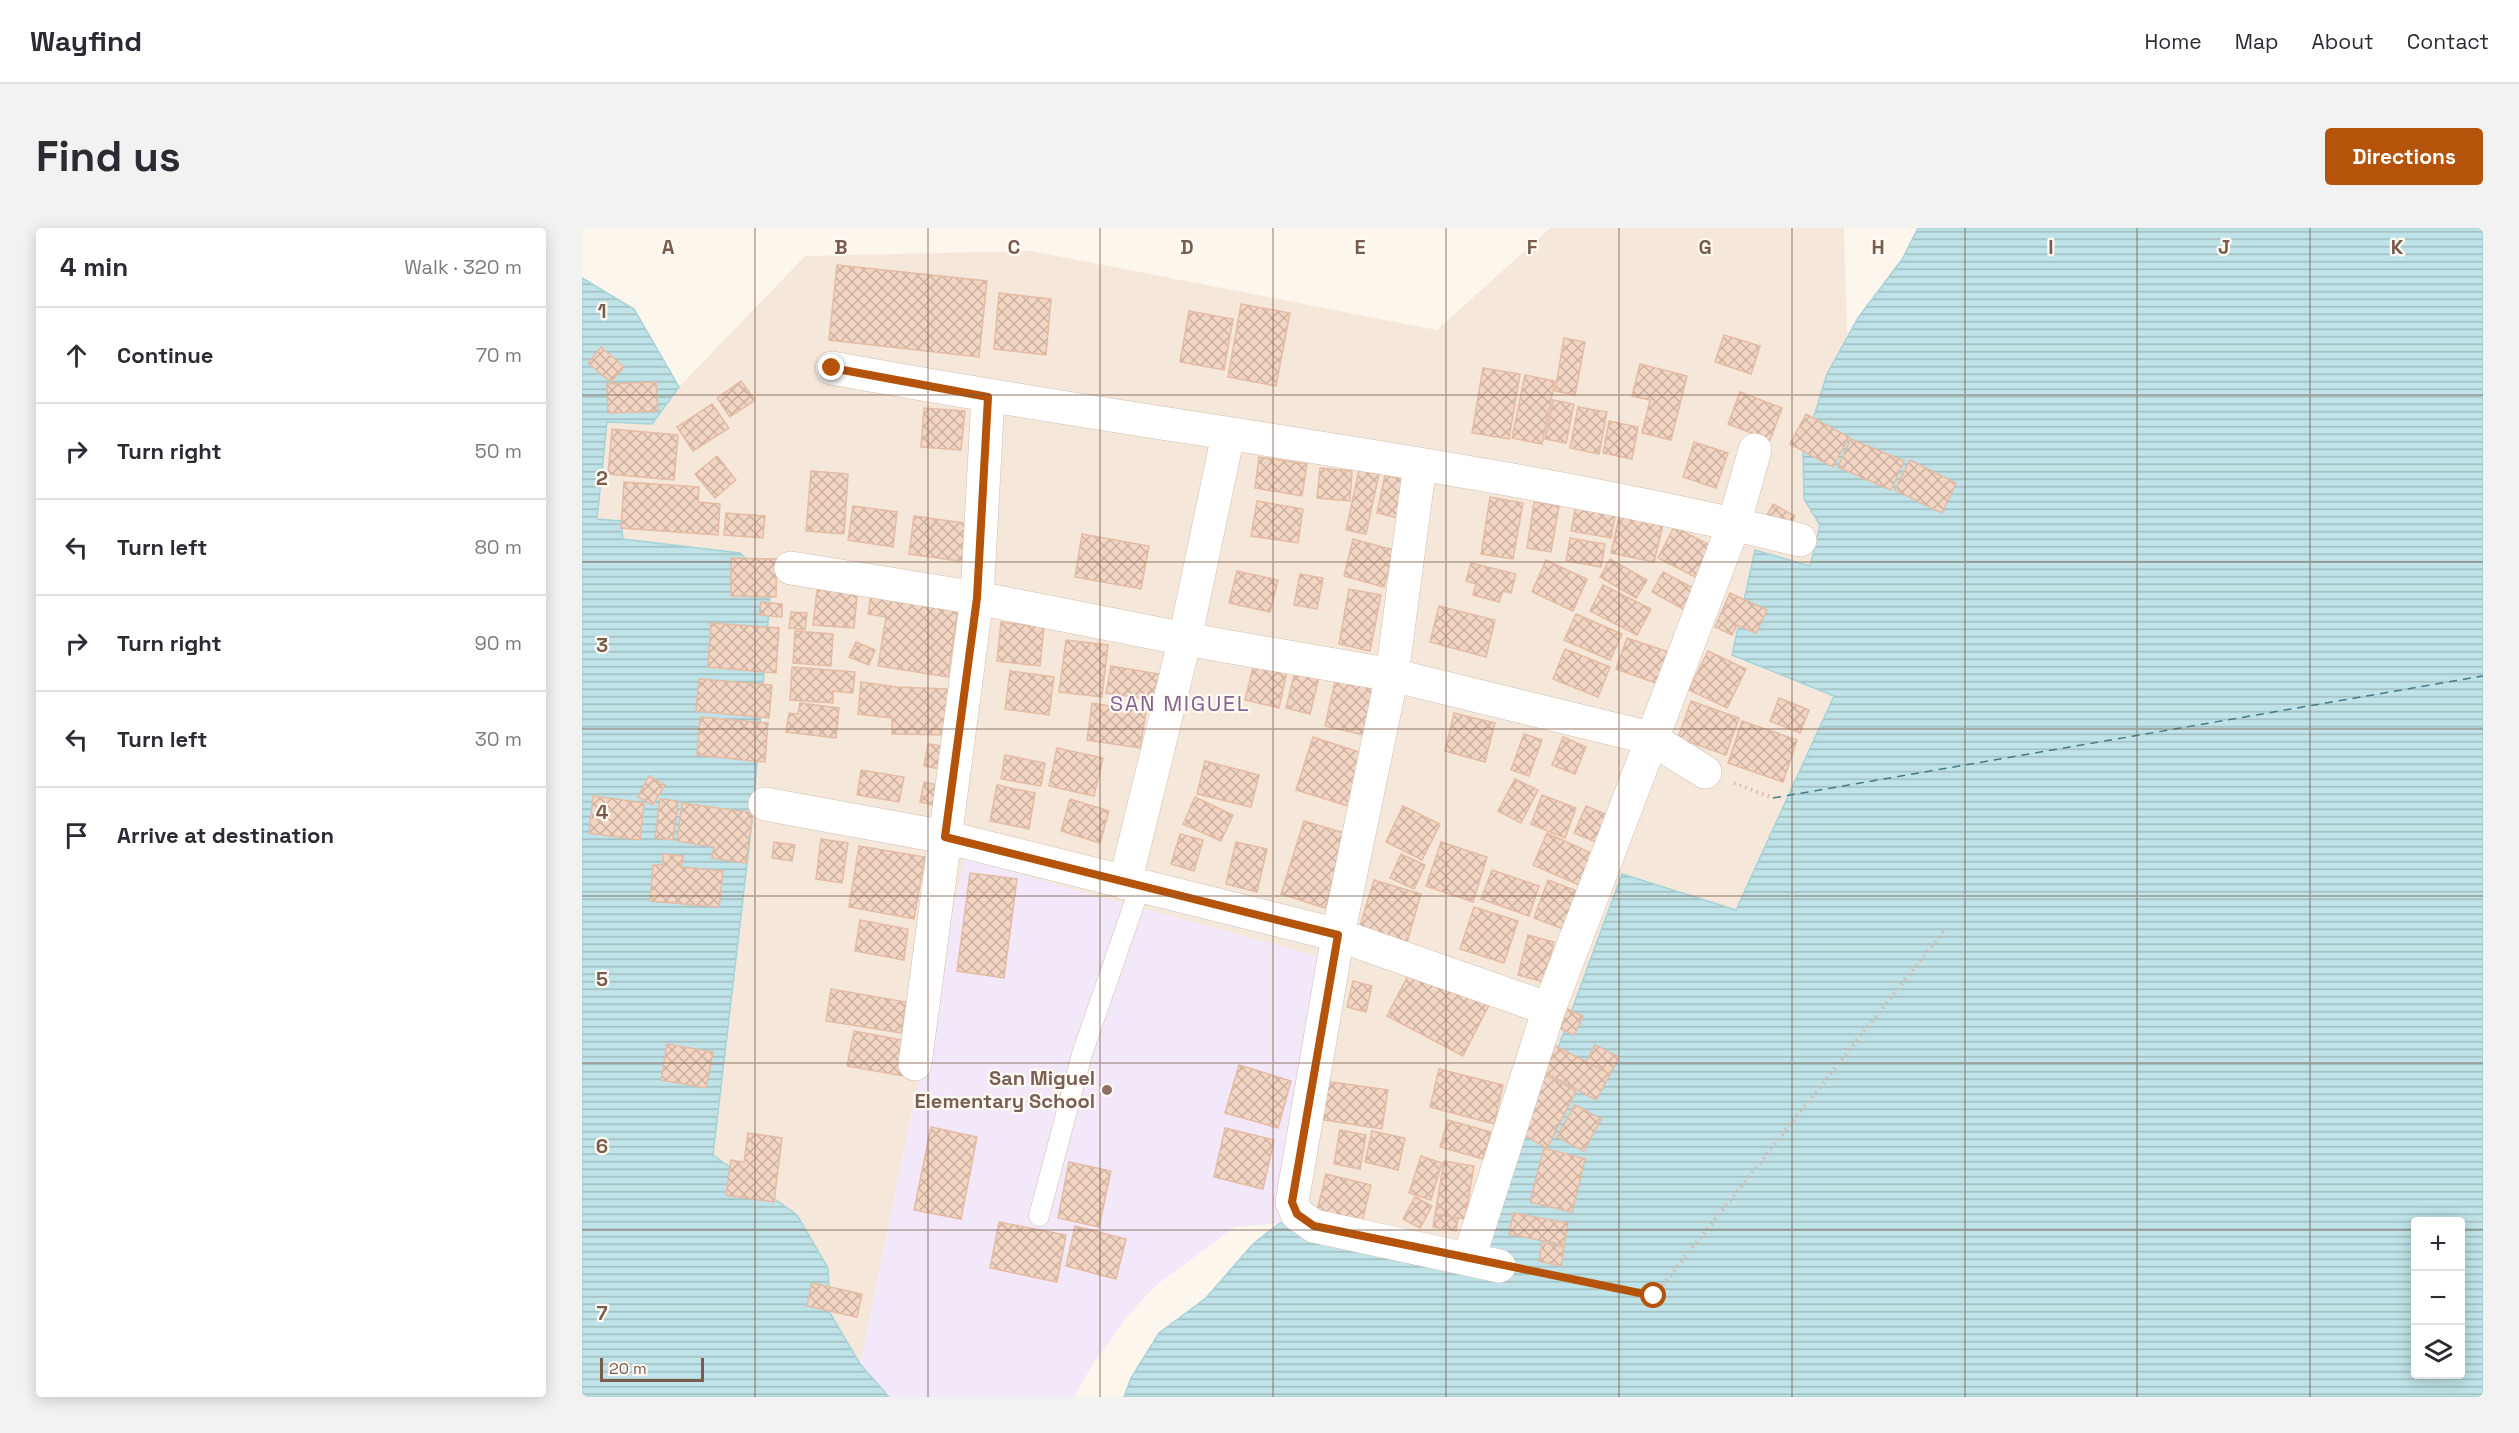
<!DOCTYPE html>
<html lang="en">
<head>
<meta charset="utf-8">
<style>
  body { margin:0; font-family:"Space Grotesk",sans-serif; background:#f2f2f3; color:#2b2b33 }
  .controls { position:absolute; right:18px; bottom:18px; display:grid; overflow:hidden; border-radius:6px; box-shadow:0 3px 15px #0003 }
  .controls button { width:54px; height:54px; display:grid; place-items:center; padding:0; border:0; border-bottom:2px solid #e1e1e2; background:#fff; color:#2b2b33; font:30px sans-serif }
  .scale { position:absolute; left:18px; bottom:15px; width:104px; box-sizing:border-box; padding-left:6px; border:3px solid #7a5c4d; border-top:0; font-size:16px; line-height:21px; white-space:nowrap; color:#7a5c4d; -webkit-text-stroke:4px #fffaf3; paint-order:stroke }
  .stop { position:absolute; width:18px; height:18px; margin:-14px; border:4px solid #b45309; border-radius:50%; background:#fff }
  .stop.end { background:#b45309; border-color:#fff; box-shadow:0 2px 6px #0008 }
  .list { margin:0; padding:0; list-style:none }
  h2 { display:flex; justify-content:space-between; align-items:center; height:78px; margin:0; padding:0 24px; font-size:26px }
  h2 small { font-size:20px; font-weight:400; color:#7c7c81 }
  .list li { display:grid; grid-template-columns:39px 1fr auto; gap:18px; align-items:center; box-sizing:border-box; height:96px; padding:0 24px; border-top:2px solid #e1e1e2 }
  .list b { display:block; font-size:22px; white-space:nowrap }
  .list em { font-size:20px; font-style:normal; color:#7c7c81 }
  .icon { flex:none; width:33px; height:33px; fill:none; stroke:currentColor; stroke-width:2; stroke-linecap:round; stroke-linejoin:round }
  .map { position:relative; flex:none; width:1901px; height:1169px; overflow:hidden; border-radius:6px }
  header { display:flex; align-items:center; gap:36px; box-sizing:border-box; height:84px; padding:0 30px; background:#fff; border-bottom:2px solid #e1e1e2 }
  header strong { font-size:28px }
  nav { display:flex; gap:33px; margin-inline-start:auto; font-size:21px }
  .intro { display:flex; align-items:center; justify-content:space-between; box-sizing:border-box; height:144px; padding:0 36px }
  h1 { margin:0; font-size:42px }
  .button { padding:15px 27px; border-radius:6px; background:#b45309; color:#fff; font-size:21px; font-weight:700 }
  main { display:flex; gap:36px; padding:0 36px }
  aside { flex:1; background:#fff; border-radius:6px; box-shadow:0 3px 15px #0003 }
  .map>svg:first-child { display:block }
  .residential { fill:#f5e8da }
  .education { fill:#f3e8fa }
  .water { fill:url(#water-rules); stroke:#a5d3da; stroke-width:1.5; fill-rule:evenodd }
  .lines { fill:none; stroke-linecap:round; stroke-linejoin:round }
  .ferry { stroke:#437c86; stroke-width:1.5; stroke-dasharray:8 6; stroke-linecap:butt }
  .building { fill:url(#building-cross-hatch); stroke:#e6bba3; stroke-width:1.5 }
  .lane-casing { stroke:#d1beb0; stroke-width:21 }
  .street-casing { stroke:#d1beb0; stroke-width:34 }
  .path { stroke:#d9b8a5; stroke-width:4; stroke-dasharray:1.5 4.5; stroke-linecap:butt }
  .lane { stroke:#fff; stroke-width:20 }
  .street { stroke:#fff; stroke-width:33 }
  .route { stroke:#b45309; stroke-width:8 }
  .grid { fill:none; stroke:#7a5c4d; stroke-width:1.5; stroke-opacity:0.55 }
  .education-dot { fill:#8d6e63; stroke:#fffaf3; stroke-width:2 }
  .labels { text-anchor:middle; stroke-width:4.5; stroke-linejoin:round; paint-order:stroke }
  .education-label { font-size:20px; font-weight:bold; fill:#785e54; stroke:#fffaf3; text-anchor:end }
  .quarter-label { font-size:22px; letter-spacing:1.5px; fill:#846695; stroke:#fffaf3 }
  .grid-label { font-size:20px; text-anchor:middle; font-weight:bold; fill:#7a5c4d; stroke:#fffaf3; stroke-width:4.5; stroke-linejoin:round; paint-order:stroke }
</style>
</head>
<body>
<header>
<strong>Wayfind</strong>
<nav><a>Home</a><a>Map</a><a>About</a><a>Contact</a></nav>
</header>
<div class="intro"><h1>Find us</h1><a class="button">Directions</a></div>
<main>
<aside>
<h2>4 min<small>Walk · 320 m</small></h2>
<ul class="list">
<li><svg class="icon" aria-label="ahead" viewBox="0 0 24 24"><path d="M12 20V5M6 11l6-6 6 6"/></svg><div><b>Continue</b></div><em>70 m</em></li>
<li><svg class="icon" aria-label="right" viewBox="0 0 24 24"><path d="M7 20v-9h11M14 6l5 5-5 5"/></svg><div><b>Turn right</b></div><em>50 m</em></li>
<li><svg class="icon" aria-label="left" viewBox="0 0 24 24"><path d="M17 20v-9H6M10 6l-5 5 5 5"/></svg><div><b>Turn left</b></div><em>80 m</em></li>
<li><svg class="icon" aria-label="right" viewBox="0 0 24 24"><path d="M7 20v-9h11M14 6l5 5-5 5"/></svg><div><b>Turn right</b></div><em>90 m</em></li>
<li><svg class="icon" aria-label="left" viewBox="0 0 24 24"><path d="M17 20v-9H6M10 6l-5 5 5 5"/></svg><div><b>Turn left</b></div><em>30 m</em></li>
<li><svg class="icon" aria-label="arrive" viewBox="0 0 24 24"><path d="M6 21V4h12l-3 4 3 4H6"/></svg><div><b>Arrive at destination</b></div></li>
</ul>
</aside>
<div class="map">
<svg width="1901" height="1169" viewBox="0 0 1901 1169">
  <defs>
    <pattern id="water-rules" width="6" height="5" patternUnits="userSpaceOnUse" patternTransform="scale(1.5)"><rect width="6" height="5" fill="#bfe3e8"/><path d="M0 2.5h6" fill="none" stroke="#a0bbbe"/></pattern>
    <pattern id="building-cross-hatch" width="8" height="8" patternUnits="userSpaceOnUse" patternTransform="scale(1.5)"><rect width="8" height="8" fill="#f3d5c3"/><path d="M0 0l8 8M0 8l8-8" fill="none" stroke="#cab0a1"/></pattern>
  </defs>
  <rect width="100%" height="100%" fill="#fdf6ec"/>
  <path class="residential" d="M968,0H1262L1265,110L1246,146L1222,271L1239,297L1227,339L1173,322L1252,467L1154,682L1040,646L897,1034L698,995L734,728L382,632L278,1136L248,1085L246,1040L215,987L131,927L158,325L41,311L15,291L24,193L70,196L97,159L223,28L450,23L855,102Z"/>
  <path class="education" d="M382,631L735,728L698,995L653,999L574,1057L543,1091L511,1136L492,1169H307L278,1136Z"/>
  <path class="water" d="M1336,0H1901V1169H542L549,1150L577,1105L624,1070L671,1016L698,995L897,1034L1040,646L1154,682L1252,468L1150,427L1173,322L1228,338L1238,297L1222,271L1221,224L1245,146L1276,90L1321,30ZM1834,994H1878V1146H1834Z
    M0,50L52,81L97,159L70,196L25,194L15,291L39,293L41,311L158,325L189,355L171,585L131,927L215,987L246,1040L248,1085L278,1136L307,1169H0Z"/>
  <g class="lines">
    <path class="ferry" d="M1191,570L1901,448"/>
  </g>
  <path class="building" d="M255,37L405,53L397,129L247,112Z
    M417,65L469,71L464,127L412,121Z
    M659,76L708,85L694,158L646,149Z
    M607,83L651,91L642,142L598,134Z
    M1142,107L1178,118L1169,146L1133,134Z
    M982,110L1003,114L993,167L973,163Z
    M19,119L42,139L29,154L6,135Z
    M1058,136L1105,148L1089,212L1060,205L1068,172L1050,168Z
    M901,140L938,146L927,211L890,205Z
    M943,147L973,153L960,216L930,210Z
    M159,153L173,172L148,189L135,170Z
    M74,154L76,183L26,185L25,156Z
    M1158,164L1200,180L1188,212L1146,196Z
    M971,172L992,176L984,215L963,211Z
    M130,176L147,200L111,223L95,199Z
    M996,179L1025,184L1017,226L988,220Z
    M342,180L383,183L379,222L339,219Z
    M1224,186L1267,209L1251,239L1208,216Z
    M1027,193L1056,199L1050,231L1021,225Z
    M30,201L96,207L92,252L26,246Z
    M1269,211L1322,233L1309,262L1256,239Z
    M1112,214L1146,225L1134,260L1101,249Z
    M135,228L154,252L133,270L113,246Z
    M677,229L725,236L720,268L673,260Z
    M1328,232L1374,255L1360,285L1313,262Z
    M738,240L770,243L768,273L735,270Z
    M777,242L797,246L784,306L764,302Z
    M229,243L266,246L262,306L224,303Z
    M803,247L829,253L820,291L795,285Z
    M42,254L117,259L116,274L138,276L136,307L39,300Z
    M908,269L941,275L931,331L899,326Z
    M675,273L721,281L716,315L669,308Z
    M952,274L977,278L969,324L945,320Z
    M1040,275L1084,285L1072,334L1029,325Z
    M994,276L1034,283L1029,310L989,303Z
    M1191,276L1213,288L1205,303L1183,291Z
    M271,278L315,284L311,319L266,312Z
    M144,285L183,288L181,310L142,307Z
    M332,288L396,297L391,335L327,326Z
    M1092,299L1136,321L1121,353L1076,330Z
    M500,306L567,318L559,361L493,349Z
    M988,310L1023,316L1019,339L984,333Z
    M771,311L812,322L802,359L762,348Z
    M149,330L195,331L194,369L149,368Z
    M1028,331L1065,352L1054,370L1018,349Z
    M964,332L1005,351L991,383L950,364Z
    M889,335L934,346L929,365L921,363L917,374L891,367L894,356L884,353Z
    M655,343L696,352L688,384L647,375Z
    M1081,344L1121,365L1110,386L1070,364Z
    M718,346L741,350L735,381L712,377Z
    M236,354L276,358L272,400L231,397Z
    M1021,357L1069,381L1055,407L1008,383Z
    M290,360L377,374L366,449L296,438L304,389L286,386Z
    M767,361L799,367L788,423L757,416Z
    M1148,365L1185,382L1174,405L1155,397L1150,407L1133,399Z
    M179,374L200,376V389L177,387Z
    M857,378L913,392L904,429L848,414Z
    M209,384L225,385L223,402L207,400Z
    M994,386L1040,406L1028,432L982,412Z
    M419,394L462,399L458,438L415,433Z
    M129,395L197,400L194,445L126,439Z
    M213,403L251,406L249,438L211,435Z
    M1045,410L1093,426L1082,458L1034,441Z
    M484,412L526,417L520,469L477,464Z
    M274,414L293,422L287,437L267,429Z
    M983,421L1028,439L1016,469L971,451Z
    M1126,423L1164,441L1145,480L1107,462Z
    M674,427L707,434L697,480L663,472Z
    M529,438L577,446L573,472L524,465Z
    M210,439L273,444L271,465L251,463V475L208,472Z
    M714,439L738,445L728,486L704,480Z
    M428,443L472,449L467,487L423,481Z
    M754,449L797,459L786,508L743,498Z
    M117,451L190,457L187,490L114,483Z
    M279,454L315,459L366,461L365,507L310,506V490L276,486Z
    M1197,470L1227,482L1218,505L1188,493Z
    M1109,473L1157,490L1144,527L1096,510Z
    M218,475L257,480L254,510L204,504L207,485L216,486Z
    M510,475L564,484L558,520L505,512Z
    M872,485L913,495L903,534L863,523Z
    M118,489L186,495L183,534L115,527Z
    M1160,493L1215,512L1201,554L1146,535Z
    M942,506L960,512L947,548L929,542Z
    M731,509L783,526L766,578L714,562Z
    M981,509L1004,519L993,546L970,537Z
    M346,516L367,519L363,542L342,538Z
    M475,520L521,530L512,568L467,558Z
    M423,527L463,535L459,558L419,551Z
    M623,533L677,547L669,579L615,566Z
    M279,542L322,549L317,574L275,567Z
    M67,548L83,557L71,577L56,569Z
    M933,551L956,562L939,595L916,583Z
    M342,554L360,558L356,578L338,574Z
    M415,557L453,565L447,601L408,593Z
    M960,567L994,580L983,610L949,596Z
    M11,568L62,575L58,612L7,605Z
    M613,569L651,587L639,613L601,596Z
    M78,571L96,573L91,612L73,610Z
    M488,571L527,583L518,615L479,603Z
    M100,575L171,585L164,635L130,630L132,619L95,613Z
    M821,578L858,596L840,632L804,614Z
    M1004,578L1030,589L1019,616L992,605Z
    M722,593L766,606L743,680L699,666Z
    M965,605L1018,629L1004,660L951,637Z
    M598,606L621,612L612,643L589,636Z
    M239,611L266,615L260,655L234,651Z
    M192,614L213,617L210,633L190,630Z
    M654,614L685,621L675,664L644,656Z
    M859,614L905,629L891,674L844,658Z
    M277,618L343,629L332,691L267,679Z
    M81,626L101,628L99,639L141,643L137,679L68,673L71,637H81Z
    M819,626L843,637L832,661L808,650Z
    M910,642L957,658L947,688L899,671Z
    M388,645L435,651L422,750L375,743Z
    M792,652L839,666L825,714L777,701Z
    M966,652L1003,666L989,704L952,690Z
    M892,679L936,693L922,735L878,721Z
    M278,692L326,701L322,732L273,723Z
    M946,707L972,714L962,754L936,747Z
    M832,736L908,775L881,828L805,788Z
    M771,753L790,758L784,784L765,779Z
    M249,761L324,774L319,805L244,793Z
    M981,779L1001,788L992,807L973,798Z
    M272,803L326,813L321,848L265,838Z
    M85,816L131,824L124,860L79,852Z
    M970,816L1028,846L1014,872L957,841Z
    M1013,817L1037,829L1028,846L1004,834Z
    M657,837L709,853L696,900L643,885Z
    M857,841L921,857L912,896L848,879Z
    M962,846L994,863L965,920L933,902Z
    M742,853L806,862L800,901L737,891Z
    M993,877L1019,891L1002,923L975,909Z
    M866,892L909,904L901,931L858,919Z
    M349,899L395,909L379,991L332,982Z
    M643,900L692,912L681,961L632,949Z
    M758,902L784,907L778,941L752,936Z
    M790,903L823,910L816,942L783,934Z
    M166,905L200,910L192,974L144,967L149,932L162,934Z
    M962,920L1003,931L990,984L948,974Z
    M839,928L860,935L849,972L827,965Z
    M862,933L892,938L883,991L853,986Z
    M487,934L529,943L517,999L476,990Z
    M744,946L789,957L780,994L735,983Z
    M833,969L850,978L838,1000L821,991Z
    M931,985L986,995L982,1017L927,1006Z
    M853,986L876,990L874,1003L851,999Z
    M417,994L484,1007L475,1054L408,1040Z
    M493,998L544,1011L534,1051L484,1038Z
    M960,1015L982,1019L979,1038L957,1033Z
    M230,1055L280,1066L275,1089L225,1078Z"/>
  <g class="lines">
    <defs>
      <path id="lane" d="M457,988L500,826L558,659"/>
      <path id="street" d="M250,140C572,200 899,234 1218,312
        M838,236L810,447L756,707L710,974L715,986L732,998L917,1038
        M209,340L395,370L603,411L810,447L1068,510L1123,544
        M183,576L363,609L756,707L967,781
        M543,655L603,411L646,207
        M333,836L395,370L406,169
        M887,1030L967,781L1152,296L1173,222"/>
    </defs>
    <use href="#lane" class="lane-casing"/>
    <use href="#street" class="street-casing"/>
    <path class="path" d="M1152,555L1191,570
      M950,1044L1072,1068L1362,703"/>
    <use href="#lane" class="lane"/>
    <use href="#street" class="street"/>
  </g>
  <g class="lines">
    <path class="route" d="M250,140L406,169L395,370L363,609L756,707L710,974L715,986L732,998L1072,1068"/>
  </g>
  <path class="grid" d="M173,0V1169M346,0V1169M518,0V1169M691,0V1169M864,0V1169M1037,0V1169M1210,0V1169M1383,0V1169M1555,0V1169M1728,0V1169M0,167H1901M0,334H1901M0,501H1901M0,668H1901M0,835H1901M0,1002H1834M1878,1002H1901"/>
  <circle class="education-dot" cx="525" cy="862" r="6"/>
  <g class="labels">
    <g class="education-label">
      <text x="513" y="857">San Miguel<tspan x="513" dy="23">Elementary School</tspan></text>
    </g>
    <g class="quarter-label">
      <text x="598" y="483">SAN MIGUEL</text>
    </g>
  </g>
  <g class="grid-label">
    <text x="86" y="26">A</text>
    <text x="259" y="26">B</text>
    <text x="432" y="26">C</text>
    <text x="605" y="26">D</text>
    <text x="778" y="26">E</text>
    <text x="950" y="26">F</text>
    <text x="1123" y="26">G</text>
    <text x="1296" y="26">H</text>
    <text x="1469" y="26">I</text>
    <text x="1642" y="26">J</text>
    <text x="1815" y="26">K</text>
    <text x="20" y="90">1</text>
    <text x="20" y="257">2</text>
    <text x="20" y="424">3</text>
    <text x="20" y="591">4</text>
    <text x="20" y="758">5</text>
    <text x="20" y="925">6</text>
    <text x="20" y="1092">7</text>
  </g>
</svg>
<div class="controls">
<button>+</button>
<button>−</button>
<button><svg class="icon" aria-label="layers" viewBox="0 0 24 24"><path d="M12 4l9 5-9 5-9-5zM3 14l9 5 9-5"/></svg></button>
</div>
<div class="scale">20 m</div>
<div class="stop" style="left:1072px;top:1068px"></div>
<div class="stop end" style="left:250px;top:140px"></div>
</div>
</main>
</body>
</html>
